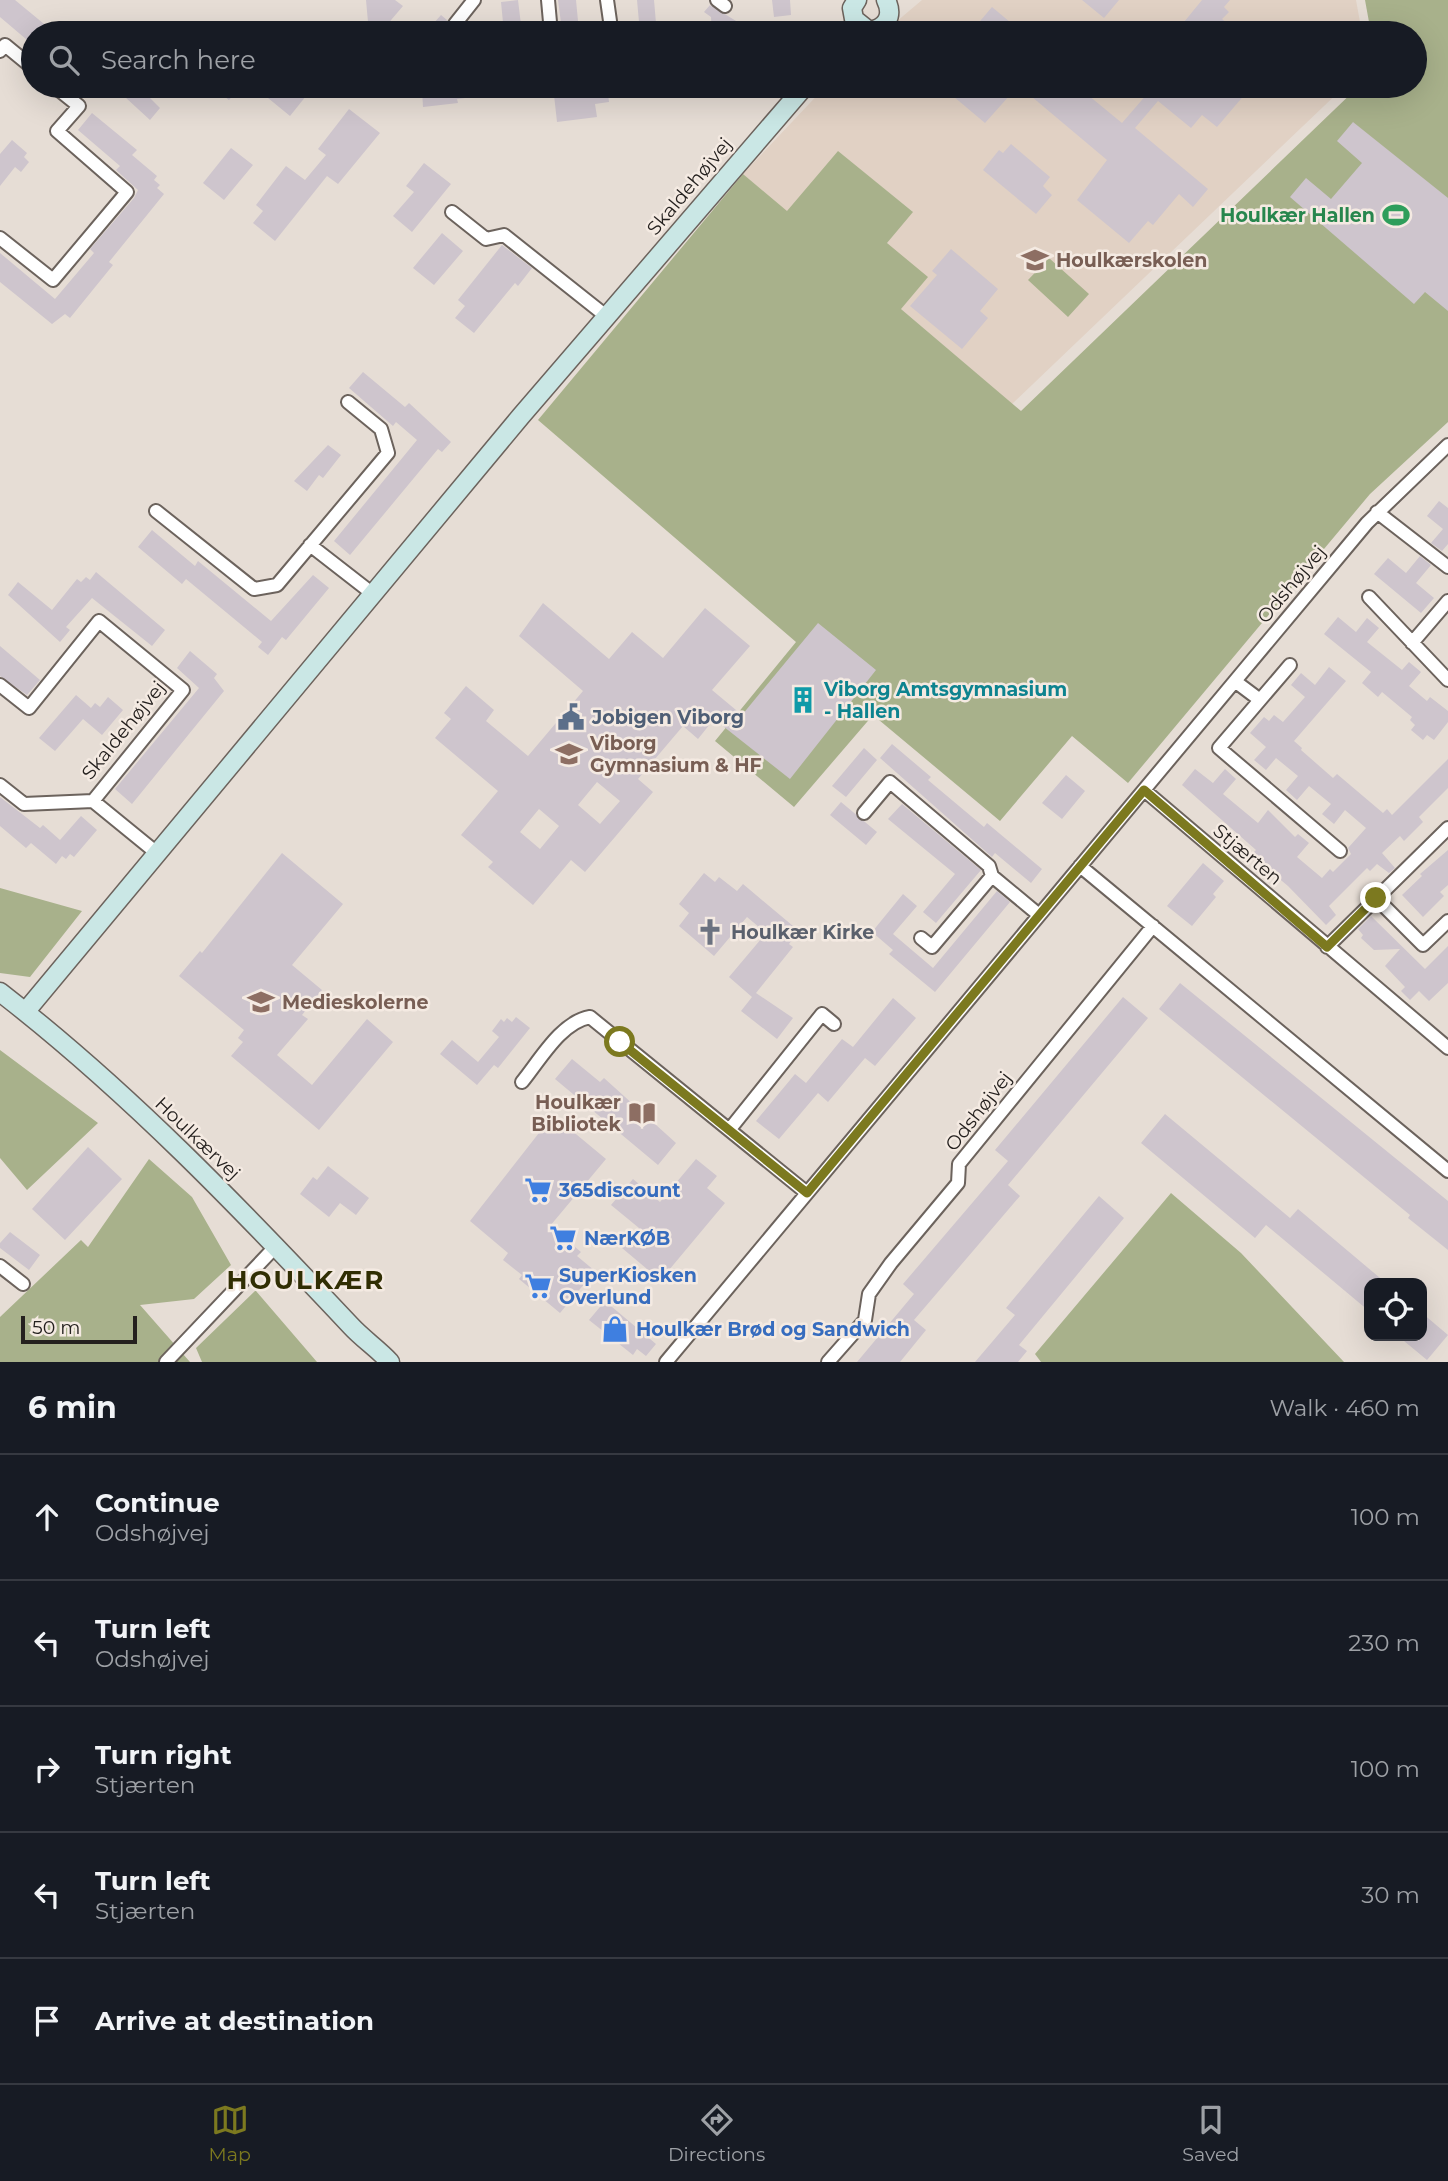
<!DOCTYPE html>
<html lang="en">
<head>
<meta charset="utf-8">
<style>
  body { margin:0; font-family:Montserrat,sans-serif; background:#242831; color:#f1f3f6 }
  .controls { position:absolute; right:21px; bottom:21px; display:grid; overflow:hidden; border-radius:14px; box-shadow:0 7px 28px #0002 }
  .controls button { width:63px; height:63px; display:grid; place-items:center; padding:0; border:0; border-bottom:2px solid #363941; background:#171b24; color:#f1f3f6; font:35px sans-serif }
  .scale { position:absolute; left:21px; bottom:18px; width:116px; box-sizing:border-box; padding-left:7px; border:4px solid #25211f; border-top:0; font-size:19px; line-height:24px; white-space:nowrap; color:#25211f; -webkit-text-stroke:5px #f4eae2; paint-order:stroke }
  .stop { position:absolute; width:21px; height:21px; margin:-16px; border:5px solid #7c791f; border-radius:50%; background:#fff }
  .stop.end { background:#7c791f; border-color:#fff; box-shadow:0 2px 7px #0008 }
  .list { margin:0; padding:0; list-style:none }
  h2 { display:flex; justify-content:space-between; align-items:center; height:91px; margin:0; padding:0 28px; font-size:30px }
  h2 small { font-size:23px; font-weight:400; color:#9ea1a6 }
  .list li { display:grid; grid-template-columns:46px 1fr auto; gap:21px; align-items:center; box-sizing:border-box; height:126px; padding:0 28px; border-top:2px solid #363941 }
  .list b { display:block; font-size:26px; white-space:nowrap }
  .list p { margin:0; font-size:23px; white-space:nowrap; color:#9ea1a6 }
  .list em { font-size:23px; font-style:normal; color:#9ea1a6 }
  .icon { flex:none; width:38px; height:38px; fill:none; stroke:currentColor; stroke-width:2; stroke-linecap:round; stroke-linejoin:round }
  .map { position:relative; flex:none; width:1448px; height:1362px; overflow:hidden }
  .search { position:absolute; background:#171b24; box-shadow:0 7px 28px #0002; left:21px; right:21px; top:21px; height:77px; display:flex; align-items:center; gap:18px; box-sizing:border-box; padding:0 24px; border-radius:38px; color:#9ea1a6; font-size:26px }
  .sheet { height:721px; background:#171b24 }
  nav { display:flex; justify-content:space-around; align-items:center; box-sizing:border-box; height:98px; border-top:2px solid #363941; background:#171b24; font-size:19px; color:#9ea1a6 }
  nav a { display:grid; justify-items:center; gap:4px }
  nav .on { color:#7c791f }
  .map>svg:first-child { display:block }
  .built { fill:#e1d1c4 }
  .green { fill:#a8b18b }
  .building { fill:#cec5cd; fill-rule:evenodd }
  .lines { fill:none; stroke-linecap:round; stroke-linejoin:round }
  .street-casing { stroke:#6c635d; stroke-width:16 }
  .secondary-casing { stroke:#6c635d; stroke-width:21 }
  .street { stroke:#fff; stroke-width:12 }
  .secondary { stroke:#cae7e5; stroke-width:18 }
  .route { stroke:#7c791f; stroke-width:9 }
  .labels { text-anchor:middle; stroke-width:5; stroke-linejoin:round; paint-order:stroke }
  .street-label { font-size:19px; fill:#25211f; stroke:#f4eae2 }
  .leisure-label { font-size:19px; font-weight:bold; fill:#27864d; stroke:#f4eae2; text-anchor:end }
  .education-label { font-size:19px; font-weight:bold; fill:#785e54; stroke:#f4eae2; text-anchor:start }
  .culture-label { font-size:19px; font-weight:bold; fill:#0d838f; stroke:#f4eae2; text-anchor:start }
  .service-label { font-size:19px; font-weight:bold; fill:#4e5e75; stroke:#f4eae2; text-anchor:start }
  .worship-label { font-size:19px; font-weight:bold; fill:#5b616d; stroke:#f4eae2; text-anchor:start }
  .shop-label { font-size:19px; font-weight:bold; fill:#366cbe; stroke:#f4eae2; text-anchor:start }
  .district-label { font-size:26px; font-weight:bold; letter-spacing:2px; fill:#302e03; stroke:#f4eae2 }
</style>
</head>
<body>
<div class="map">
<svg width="1448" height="1362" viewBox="0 0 1448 1362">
  <rect width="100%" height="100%" fill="#e6ddd5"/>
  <path class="built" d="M922,0H1356L1362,33H883Z
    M826,86H1345L1012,404L901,309L887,243L912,211L838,152L787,212L743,174Z"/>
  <path class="green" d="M1365,0H1448V422L1370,494L1128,783L1072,736L1000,821L873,715L794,807L715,741L796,642L538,420L743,174L787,211L838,151L913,212L887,243L928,277L901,309L1021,411L1359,86H1415V33H1371Z
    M1049,258L1089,294L1068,317L1028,280Z
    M0,888L82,911L30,977L0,973Z
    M0,1050L98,1123L27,1190L0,1158Z
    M149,1159L192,1197L231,1265L194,1299L140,1305L190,1362H0V1317L81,1240L88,1247Z
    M1171,1193L1241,1253L1344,1362H1041L1035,1354Z
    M255,1291H256L317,1362H202L196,1348Z"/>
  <path class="building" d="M0,0H15L55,33H33V45L0,17Z
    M366,0H395L403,6L386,26L387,31L369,33Z
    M518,0L522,33H504L501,2Z
    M558,0H576L578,21L561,23Z
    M637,0H654L656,23H652L653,33H640Z
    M772,0H790L791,15L774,17Z
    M1082,0H1119L1104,18Z
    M1202,0H1230L1224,7L1229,12L1222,19L1239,33H1175Z
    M710,5L741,24L734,33H712L711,17L704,12Z
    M992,7L1023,33H970Z
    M441,15L447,20L442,32L433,24Z
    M113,86H138L160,108L150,120Z
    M211,86H241L229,100Z
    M278,86H314L290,116L268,98Z
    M455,86H497V94L457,99L458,103L423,107L422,89Z
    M553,86H607L609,102L595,104L597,117L557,122Z
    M941,86H1018L985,123Z
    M1019,86H1077L1122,123L1154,86H1252L1217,127L1202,115L1191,128L1158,101L1135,128L1208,189L1193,207L1179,194L1153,225L1148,221L1129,243L1077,200L1107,160Z
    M349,109L380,133L338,184L327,176L275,241L253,223L263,211L256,205L286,166L305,180L326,155L318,149Z
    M92,113L137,150L132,155L157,176L154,180L160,185L157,188L164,194L109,262L113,265L70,318L65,314L52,324L0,282V253L55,299L94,253L90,249L134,198L138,190L116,170L120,166L78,130Z
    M1353,122L1448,198V311L1425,292L1414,304L1290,197L1306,178L1331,199L1362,163L1337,141Z
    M12,140L27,153L24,157L29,162L21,172L15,167L0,186V154Z
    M1011,144L1050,177L1043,186L1052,195L1036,214L983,170L999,150L1003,153Z
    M231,148L253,165L224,200L203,183Z
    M424,163L451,184L412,232L393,216L414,192L406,186Z
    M442,233L463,251L434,285L413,268Z
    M502,245L532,268L518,286L515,283L474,333L455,318L465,306L458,300Z
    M951,249L998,289L980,311L988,318L962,349L910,306L937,275L932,271Z
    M363,372L405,407L409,403L451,442L442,452L438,449L350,555L334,541L417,440L396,422L393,426L349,388Z
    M328,445L341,455L323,478L319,475L307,491L294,481Z
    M1439,501L1448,508V544L1442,551L1431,543L1443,529L1427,516Z
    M152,530L195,566L198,561L271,621L313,575L329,588L286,640L282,637L268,655L258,647L262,642L186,579L182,584L138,547Z
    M1420,556L1431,565L1416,583L1434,598L1421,613L1374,574L1388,558L1406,573Z
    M96,572L165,630L152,646L92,598L66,627L70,630L60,642L8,595L18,582L52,610L77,579L81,582L86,577L90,580Z
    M543,603L609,659L632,632L663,658L705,608L750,646L712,690L742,715L818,623L876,670L790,779L714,719L698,739L683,726L638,779L653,792L615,837L585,872L571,860L533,905L488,867L493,862L461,835L498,791L435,738L451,719L444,713L466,686L494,710L486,721L528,756L583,691L519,636ZM597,782L620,801L600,824L578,805ZM539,809L559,826L540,849L520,832Z
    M1338,617L1356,632L1367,618L1379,628L1367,642L1402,670L1409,662L1421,672L1409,686L1427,701L1430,697L1448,711V722L1434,740L1427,735L1423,740L1411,730L1415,725L1410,720L1412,717L1382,692L1378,697L1362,683L1371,672L1324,634Z
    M0,646L40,680L27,695L0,676Z
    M190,651L217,674L214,678L224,691L132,804L115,789L199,688L177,668Z
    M1329,667L1346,681L1294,741L1302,748L1301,750L1333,778L1337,774L1383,813L1387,809L1392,815L1448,759V788L1419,817L1423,822L1404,841L1400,836L1382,853L1395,868L1389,873L1377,864L1370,871L1367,868L1329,906L1336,915L1326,925L1288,886L1251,855L1256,850L1182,785L1195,769L1213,783L1225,769L1236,779L1223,794L1258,823L1268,810L1295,837L1298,834L1309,843L1297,857L1322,878L1330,869L1333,872L1351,854L1348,848L1366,828L1345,810L1334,824L1322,814L1331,804L1309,786L1297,800L1286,790L1298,776L1276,758L1266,770L1254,760L1266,747L1250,733L1264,717L1269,721L1274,715L1283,722L1305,697L1291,685L1301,673L1315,685Z
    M76,695L91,708L95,703L100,707L108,697L123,710L102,735L83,719L55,751L39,738Z
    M892,744L931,777L928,780L984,827L987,823L1042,869L1031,883L995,853L992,857L880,758Z
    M864,748L877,760L846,797L832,786Z
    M1066,775L1085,791L1062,819L1042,803Z
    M0,797L40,828L43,825L60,840L81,816L97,830L74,857L70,854L66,859L62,856L56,864L31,843L26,848L0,826Z
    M841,802L877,832L866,845L830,815Z
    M902,804L981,870L936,923L923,912L955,874L888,819Z
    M1448,850V885L1440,892L1444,896L1423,917L1402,895L1422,876L1420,874Z
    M282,853L343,904L292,965L322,990L302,1015L308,1019L277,1055L312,1085L367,1019L393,1042L319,1130L231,1056L243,1042L238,1038L244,1030L179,976L200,951L202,953Z
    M1203,863L1224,881L1213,894L1216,897L1192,926L1167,906Z
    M704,873L715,882L719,877L737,891L743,884L799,931L789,944L793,947L756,993L793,1018L777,1039L741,1011L752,997L729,977L766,933L747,917L714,956L679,926L689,913L679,904Z
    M997,891L1010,902L935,992L889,954L893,950L872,932L903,894L917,906L893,934L933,968Z
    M1371,916L1425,969L1448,946V983L1429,1001L1419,991L1410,1000L1401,991L1405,987L1385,966L1400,949L1374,950L1361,938L1363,935L1358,929Z
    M1180,983L1448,1201V1250L1408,1218L1410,1215L1159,1009Z
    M1123,997L1148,1018L1008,1185L1020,1196L914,1320L926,1330L900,1362H857L914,1294L903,1284L1008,1161L995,1150Z
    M893,998L916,1018L875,1066L865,1058L828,1102L818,1093L779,1139L756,1121L795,1074L806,1083L842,1039L853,1047Z
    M516,1017L530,1028L498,1068L494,1065L477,1085L440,1054L452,1040L478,1062L499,1037L492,1031L501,1019L504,1022L507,1018L512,1022Z
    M572,1059L600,1082L604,1078L676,1143L658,1165L555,1079Z
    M1165,1114L1290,1218L1298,1209L1386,1283H1369V1311L1266,1225L1255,1238L1141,1143Z
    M553,1115L606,1159L550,1226L581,1252L577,1256L595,1271L560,1313L519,1279L522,1275L503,1260L508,1253L470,1221Z
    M88,1147L122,1179L65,1240L32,1209Z
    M696,1159L717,1176L707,1188L725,1203L664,1276L647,1269L622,1248L639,1228L611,1205L633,1179L660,1202Z
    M328,1166L369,1198L356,1215L340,1203L329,1217L300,1194L313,1177L317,1180Z
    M1099,1196L1124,1218L1019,1345L1027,1351L1018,1362H975L1015,1315L1006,1308Z
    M10,1232L40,1255L29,1270L0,1248V1243Z
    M605,1301L656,1344L646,1356L637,1349L633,1355L589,1320Z
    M1422,1313L1448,1335L1427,1360L1398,1336H1422Z"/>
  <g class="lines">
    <defs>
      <path id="street" d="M548,0L551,33
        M717,0L725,6
        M455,24L474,0
        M553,33L611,28L607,0
        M0,51L5,45L33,68
        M452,212L486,239L504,235L606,316
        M0,238L53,280L127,192L57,131L79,106L54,86
        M156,511L254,589L277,585L388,453L381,429L348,402
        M1377,512L1448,567
        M310,545L373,594
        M1369,597L1448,680
        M1412,643L1448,601
        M1290,665L1219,748L1340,851
        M1236,682L1260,700
        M0,685L29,708L99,621L183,690L93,801
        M0,785L24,804L93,801L158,854
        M1144,790L1448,1048
        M864,813L890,782L989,866L992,876
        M1080,866L1448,1171
        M1376,898L1423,945L1448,921
        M921,938L932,947L992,876L1039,915
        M1327,947L1448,828
        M522,1082C540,1060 561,1022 590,1017L807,1193
        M730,1129L822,1014L834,1024
        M0,1266L23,1284
        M166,1362L277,1245
        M666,1362L1367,523L1448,445
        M828,1362L865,1320L869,1294L891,1263L958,1183L959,1164L1153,926"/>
      <path id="secondary" d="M857,0L852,8L854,19L869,31C886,29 894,16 886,0
        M0,992C128,1091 240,1208 351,1326C363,1339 378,1349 390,1362
        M26,1011L521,416L805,86"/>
    </defs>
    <use href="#street" class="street-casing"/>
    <use href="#secondary" class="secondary-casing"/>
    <use href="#street" class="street"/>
    <use href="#secondary" class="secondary"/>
  </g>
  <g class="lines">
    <path class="route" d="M620,1042L807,1193L1144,790L1327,947L1376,898"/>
  </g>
  <defs>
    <symbol id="stadium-bare" viewBox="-9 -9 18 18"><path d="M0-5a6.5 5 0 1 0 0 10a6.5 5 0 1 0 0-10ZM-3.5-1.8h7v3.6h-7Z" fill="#2e9e5b" stroke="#f4eae2" stroke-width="2.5" paint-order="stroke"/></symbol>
    <symbol id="school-bare" viewBox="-9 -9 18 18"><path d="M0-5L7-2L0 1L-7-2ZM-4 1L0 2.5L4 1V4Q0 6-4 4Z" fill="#8d6e63" stroke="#f4eae2" stroke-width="2.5" paint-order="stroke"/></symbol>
    <symbol id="building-bare" viewBox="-9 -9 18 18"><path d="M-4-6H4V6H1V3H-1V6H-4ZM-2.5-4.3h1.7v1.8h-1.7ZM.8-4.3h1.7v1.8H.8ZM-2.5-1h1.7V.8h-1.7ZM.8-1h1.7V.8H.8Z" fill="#0f9aa8" stroke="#f4eae2" stroke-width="2.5" paint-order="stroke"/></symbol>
    <symbol id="civic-bare" viewBox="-9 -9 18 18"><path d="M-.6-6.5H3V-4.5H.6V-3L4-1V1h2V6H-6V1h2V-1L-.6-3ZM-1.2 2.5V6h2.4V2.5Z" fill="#5c6f8a" stroke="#f4eae2" stroke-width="2.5" paint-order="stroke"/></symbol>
    <symbol id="church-bare" viewBox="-9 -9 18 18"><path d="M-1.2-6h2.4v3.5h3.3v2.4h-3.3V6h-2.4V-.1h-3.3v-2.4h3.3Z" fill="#6b7280" stroke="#f4eae2" stroke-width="2.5" paint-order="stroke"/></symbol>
    <symbol id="library-bare" viewBox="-9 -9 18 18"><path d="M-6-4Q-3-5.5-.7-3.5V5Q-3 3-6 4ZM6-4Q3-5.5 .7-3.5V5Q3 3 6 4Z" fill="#8d6e63" stroke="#f4eae2" stroke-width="2.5" paint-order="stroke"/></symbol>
    <symbol id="supermarket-bare" viewBox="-9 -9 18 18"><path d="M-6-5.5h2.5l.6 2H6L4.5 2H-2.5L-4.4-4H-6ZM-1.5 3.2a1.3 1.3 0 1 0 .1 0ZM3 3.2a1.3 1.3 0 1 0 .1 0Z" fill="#3f7fe0" stroke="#f4eae2" stroke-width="2.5" paint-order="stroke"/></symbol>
    <symbol id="shop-bare" viewBox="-9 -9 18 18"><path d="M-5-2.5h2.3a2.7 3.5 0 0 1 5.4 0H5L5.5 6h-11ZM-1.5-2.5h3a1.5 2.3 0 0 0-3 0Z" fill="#3f7fe0" stroke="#f4eae2" stroke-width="2.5" paint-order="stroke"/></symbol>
  </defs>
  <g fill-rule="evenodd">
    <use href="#stadium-bare" x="1377" y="196" width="38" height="38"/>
    <use href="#school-bare" x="1016" y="241" width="38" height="38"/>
    <use href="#building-bare" x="784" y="681" width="38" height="38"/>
    <use href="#civic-bare" x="552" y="698" width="38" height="38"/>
    <use href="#school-bare" x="550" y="735" width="38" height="38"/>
    <use href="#church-bare" x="691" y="913" width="38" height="38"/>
    <use href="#school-bare" x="242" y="983" width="38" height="38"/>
    <use href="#library-bare" x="623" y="1094" width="38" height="38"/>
    <use href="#supermarket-bare" x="519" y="1171" width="38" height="38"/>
    <use href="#supermarket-bare" x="544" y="1219" width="38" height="38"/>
    <use href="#supermarket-bare" x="519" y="1267" width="38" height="38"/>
    <use href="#shop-bare" x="596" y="1310" width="38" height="38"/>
  </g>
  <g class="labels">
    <g class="street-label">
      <text transform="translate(689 186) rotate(-50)" y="7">Skaldehøjvej</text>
      <text transform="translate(1291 584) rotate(-50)" y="7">Odshøjvej</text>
      <text transform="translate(123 730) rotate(-51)" y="7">Skaldehøjvej</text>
      <text transform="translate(1248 854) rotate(40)" y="7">Stjærten</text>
      <text transform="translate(978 1111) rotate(-52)" y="7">Odshøjvej</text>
      <text transform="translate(198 1138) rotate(44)" y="7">Houlkærvej</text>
    </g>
    <g class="leisure-label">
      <text x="1375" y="222">Houlkær Hallen</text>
    </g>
    <g class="education-label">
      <text x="1056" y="267">Houlkærskolen</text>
      <text x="590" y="750">Viborg<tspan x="590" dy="22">Gymnasium &amp; HF</tspan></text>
      <text x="282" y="1009">Medieskolerne</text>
      <text x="621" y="1109" text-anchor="end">Houlkær<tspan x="621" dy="22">Bibliotek</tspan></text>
    </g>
    <g class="culture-label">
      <text x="824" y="696">Viborg Amtsgymnasium<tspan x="824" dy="22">- Hallen</tspan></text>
    </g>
    <g class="service-label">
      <text x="592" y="724">Jobigen Viborg</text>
    </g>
    <g class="worship-label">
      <text x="731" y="939">Houlkær Kirke</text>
    </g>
    <g class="shop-label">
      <text x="559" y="1197">365discount</text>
      <text x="584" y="1245">NærKØB</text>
      <text x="559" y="1282">SuperKiosken<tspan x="559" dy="22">Overlund</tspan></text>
      <text x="636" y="1336">Houlkær Brød og Sandwich</text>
    </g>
    <g class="district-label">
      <text x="306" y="1289">HOULKÆR</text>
    </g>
  </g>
</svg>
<div class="controls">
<button><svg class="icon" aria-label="locate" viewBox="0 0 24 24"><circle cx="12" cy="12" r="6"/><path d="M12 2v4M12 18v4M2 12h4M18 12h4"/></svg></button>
</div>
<div class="scale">50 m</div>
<div class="stop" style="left:620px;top:1042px"></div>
<div class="stop end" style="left:1376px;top:898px"></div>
<div class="search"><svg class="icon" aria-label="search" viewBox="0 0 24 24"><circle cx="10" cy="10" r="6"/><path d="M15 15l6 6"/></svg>Search here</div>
</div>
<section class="sheet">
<h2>6 min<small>Walk · 460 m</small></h2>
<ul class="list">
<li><svg class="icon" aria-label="ahead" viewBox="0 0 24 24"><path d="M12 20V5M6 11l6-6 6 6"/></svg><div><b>Continue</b><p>Odshøjvej</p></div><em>100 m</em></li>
<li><svg class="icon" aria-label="left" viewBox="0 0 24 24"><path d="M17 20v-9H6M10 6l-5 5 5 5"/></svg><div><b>Turn left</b><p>Odshøjvej</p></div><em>230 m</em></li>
<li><svg class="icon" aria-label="right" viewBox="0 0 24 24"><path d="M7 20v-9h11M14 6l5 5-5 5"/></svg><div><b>Turn right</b><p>Stjærten</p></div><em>100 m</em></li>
<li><svg class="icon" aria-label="left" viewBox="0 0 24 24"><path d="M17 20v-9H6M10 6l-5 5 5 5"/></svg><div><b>Turn left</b><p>Stjærten</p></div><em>30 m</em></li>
<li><svg class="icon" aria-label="arrive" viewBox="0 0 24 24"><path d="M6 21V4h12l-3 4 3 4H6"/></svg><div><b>Arrive at destination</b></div></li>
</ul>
</section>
<nav>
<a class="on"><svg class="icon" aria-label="map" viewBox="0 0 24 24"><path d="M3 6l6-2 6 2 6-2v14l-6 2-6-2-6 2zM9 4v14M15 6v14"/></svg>Map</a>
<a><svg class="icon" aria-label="directions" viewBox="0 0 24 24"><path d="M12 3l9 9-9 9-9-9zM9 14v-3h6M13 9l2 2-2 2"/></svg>Directions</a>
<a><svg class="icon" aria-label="saved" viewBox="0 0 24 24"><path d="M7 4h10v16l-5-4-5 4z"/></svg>Saved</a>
</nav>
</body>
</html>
